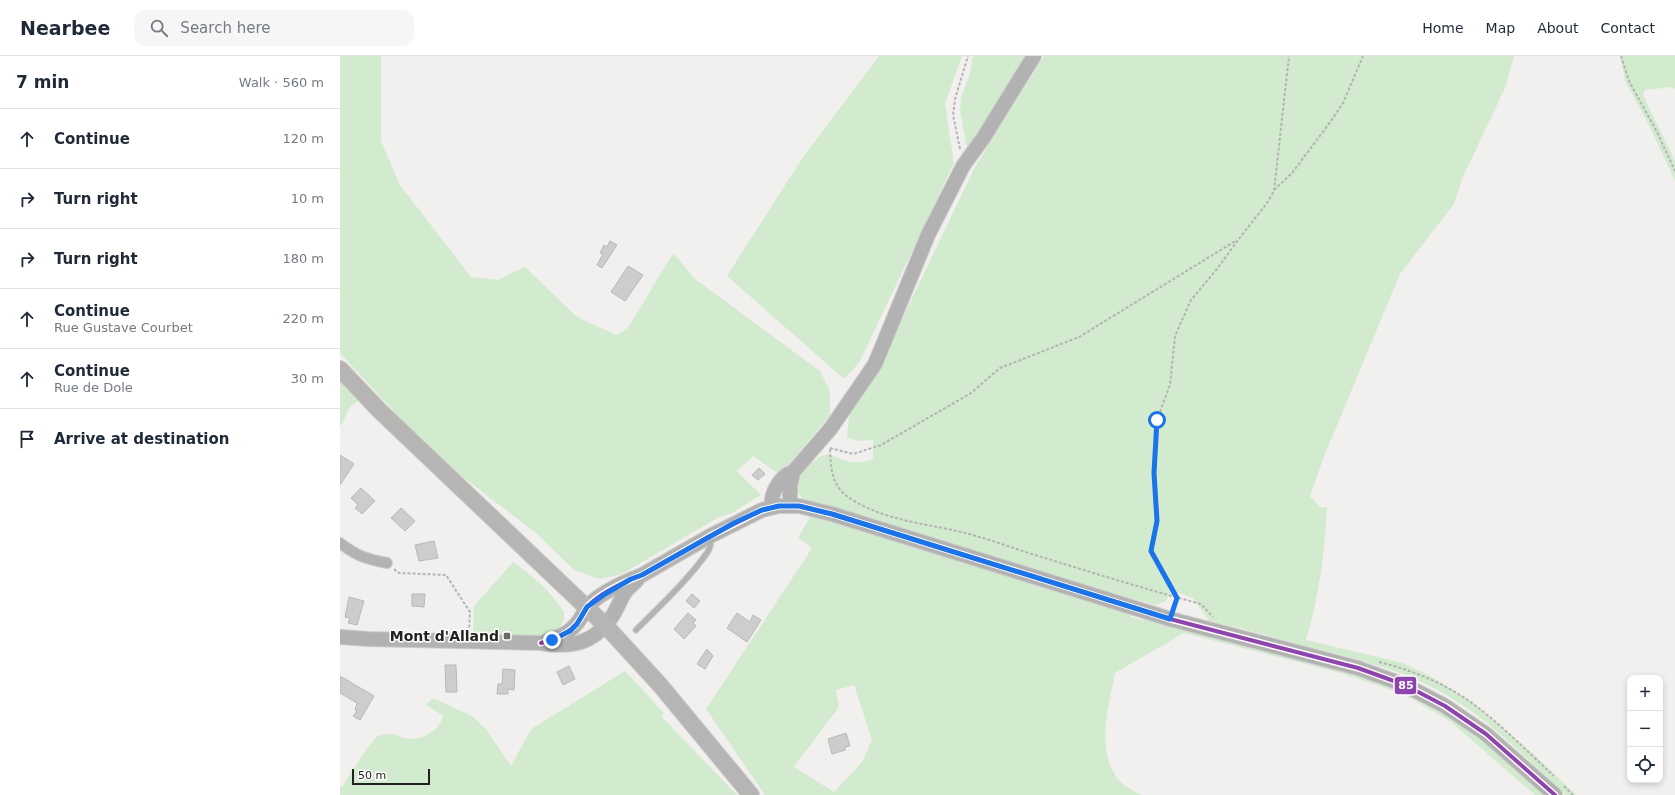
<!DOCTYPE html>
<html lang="en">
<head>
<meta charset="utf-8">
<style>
  body { margin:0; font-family:"DejaVu Sans",sans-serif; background:#f6f6f7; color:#1f2937 }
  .controls { position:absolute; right:12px; bottom:12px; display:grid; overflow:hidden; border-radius:8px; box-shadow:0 2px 6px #0003 }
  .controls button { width:36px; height:36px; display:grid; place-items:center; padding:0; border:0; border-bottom:1px solid #e0e1e3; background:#fff; color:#1f2937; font:20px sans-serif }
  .scale { position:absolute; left:12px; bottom:10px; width:78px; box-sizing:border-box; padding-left:4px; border:2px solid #21211f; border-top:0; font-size:11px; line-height:14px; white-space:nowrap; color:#21211f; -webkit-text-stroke:3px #fffefd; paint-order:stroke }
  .stop { position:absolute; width:12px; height:12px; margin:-9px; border:3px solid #1a73e8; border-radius:50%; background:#fff }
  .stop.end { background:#1a73e8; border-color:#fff; box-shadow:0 1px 4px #0008 }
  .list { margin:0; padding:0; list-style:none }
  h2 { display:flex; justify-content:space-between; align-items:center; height:52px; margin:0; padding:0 16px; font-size:17px }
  h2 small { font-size:13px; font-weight:400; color:#747a83 }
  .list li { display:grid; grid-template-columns:26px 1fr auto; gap:12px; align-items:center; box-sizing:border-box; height:60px; padding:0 16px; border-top:1px solid #e0e1e3 }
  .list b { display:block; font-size:15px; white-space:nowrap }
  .list p { margin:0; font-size:13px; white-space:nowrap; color:#747a83 }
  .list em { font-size:13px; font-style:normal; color:#747a83 }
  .icon { flex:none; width:22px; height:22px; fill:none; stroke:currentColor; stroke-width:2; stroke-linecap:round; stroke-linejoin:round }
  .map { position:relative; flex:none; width:1335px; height:739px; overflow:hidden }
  header { display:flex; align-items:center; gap:24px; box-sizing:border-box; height:56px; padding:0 20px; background:#fff; border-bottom:1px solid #e0e1e3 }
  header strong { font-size:19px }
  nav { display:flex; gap:22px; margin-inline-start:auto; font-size:14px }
  .search { width:280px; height:36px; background:#f6f6f7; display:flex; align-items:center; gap:10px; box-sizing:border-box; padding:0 14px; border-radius:12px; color:#747a83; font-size:15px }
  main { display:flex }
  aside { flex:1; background:#fff }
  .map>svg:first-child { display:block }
  .green { fill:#d2ebcf; fill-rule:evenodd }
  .building { fill:#cfcdcc; stroke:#bab8b6 }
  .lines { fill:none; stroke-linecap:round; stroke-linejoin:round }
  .lane-casing { stroke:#cccbca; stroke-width:7 }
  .street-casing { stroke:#cccbca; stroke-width:12 }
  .secondary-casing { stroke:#cccbca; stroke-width:16 }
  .primary-casing { stroke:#cccbca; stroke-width:18 }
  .path { stroke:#b3b3b2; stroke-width:2; stroke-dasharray:3 2; stroke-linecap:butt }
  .lane { stroke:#b4b3b2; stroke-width:5 }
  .street { stroke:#b4b3b2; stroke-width:10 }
  .secondary { stroke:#b3b2b2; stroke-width:14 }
  .primary { stroke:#b6b5b4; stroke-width:16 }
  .bus-1-casing { stroke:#fffefd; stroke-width:7 }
  .bus-1 { stroke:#8e44ad; stroke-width:4 }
  .route { stroke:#1a73e8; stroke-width:5 }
  .poi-dot { fill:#6a6967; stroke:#fffefd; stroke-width:1.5 }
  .labels { text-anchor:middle; stroke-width:3; stroke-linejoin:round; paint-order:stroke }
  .poi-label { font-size:14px; font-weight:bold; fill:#21211f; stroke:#fffefd; text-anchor:end }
  .line-badge { stroke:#fffefd; stroke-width:1.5 }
  .badge-label { font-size:11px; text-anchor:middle; font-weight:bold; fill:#fff }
</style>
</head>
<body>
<header>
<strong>Nearbee</strong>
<div class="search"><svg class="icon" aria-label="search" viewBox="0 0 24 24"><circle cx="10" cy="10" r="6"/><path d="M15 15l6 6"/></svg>Search here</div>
<nav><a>Home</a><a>Map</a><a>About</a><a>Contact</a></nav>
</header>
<main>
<aside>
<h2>7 min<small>Walk · 560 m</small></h2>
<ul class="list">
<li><svg class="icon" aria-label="ahead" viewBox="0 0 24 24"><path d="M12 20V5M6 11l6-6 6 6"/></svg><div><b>Continue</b></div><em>120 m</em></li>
<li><svg class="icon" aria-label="right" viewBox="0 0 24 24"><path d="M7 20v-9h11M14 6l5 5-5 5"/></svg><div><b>Turn right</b></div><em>10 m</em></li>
<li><svg class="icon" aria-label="right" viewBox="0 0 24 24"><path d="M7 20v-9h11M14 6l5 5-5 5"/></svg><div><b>Turn right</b></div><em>180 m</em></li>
<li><svg class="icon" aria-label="ahead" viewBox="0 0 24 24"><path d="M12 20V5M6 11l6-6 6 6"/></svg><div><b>Continue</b><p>Rue Gustave Courbet</p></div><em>220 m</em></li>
<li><svg class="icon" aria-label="ahead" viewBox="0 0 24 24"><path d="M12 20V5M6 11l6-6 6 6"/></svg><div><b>Continue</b><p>Rue de Dole</p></div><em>30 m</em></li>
<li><svg class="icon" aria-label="arrive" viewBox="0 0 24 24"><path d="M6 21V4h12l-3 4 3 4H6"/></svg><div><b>Arrive at destination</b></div></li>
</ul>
</aside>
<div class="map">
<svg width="1335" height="739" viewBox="0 0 1335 739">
  <rect width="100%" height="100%" fill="#f2f0ee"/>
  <path class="green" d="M0,0H41V85L60,129L131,221L157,224L185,211L237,261L276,279L288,272L329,204L334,198L355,223L480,315L490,335V359L440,419L413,400L397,415L421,439L392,457L379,461L282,518L260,523L234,514L196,477L94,399L0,297Z
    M539,0H622L605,48L614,107L519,307L504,323L387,220L463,101Z
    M633,0H688L629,94L626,88L620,54L621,42L630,17Z
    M704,0H1174L1165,32L1123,121L1114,148L1060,218L983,403L970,440L980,451H987C985,496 979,541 966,584L1063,607L1090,620L1131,645L1198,702L1236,739H1225C1186,702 1148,662 1101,636C1060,613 1014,602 969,591C936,582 902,572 869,565L853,542L832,535L826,545L816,549L683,511L464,445C448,426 456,417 473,406C476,404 480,400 483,399C489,397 493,400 497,402C509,407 522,408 533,403V384L516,385L507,381L509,361L563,261L635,111Z
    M1280,0H1335V33L1332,31L1305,34L1303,39L1335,105V125L1309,69L1286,27Z
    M0,322L18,345L10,351L0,371Z
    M472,457L789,553L791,561L802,564H821L1027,617L1111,656L1208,739H1195L1111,666L1065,639L1004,618L844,577L775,617C769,651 755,693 778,723C783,730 794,735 801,739H425L366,653L472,492L458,482ZM514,629L532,684L522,706L494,736L454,711L499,651L496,634Z
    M173,506C195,522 209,533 224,556C224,560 224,565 222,568C211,588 153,579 133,578L134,550Z
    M285,615L324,657L321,660L397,739H0V730L2,731C8,722 31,684 38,680C54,673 60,684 73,683C87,681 100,673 103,660L86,649L93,642L132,660L146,673L171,710L191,673Z"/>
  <path class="building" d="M270,185L277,189L262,212L257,209L263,198L260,197L264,189L267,191Z
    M288,210L303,219L285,245L271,236Z
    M0,399L14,408L0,429Z
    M419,412L425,418L418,424L412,419Z
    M21,432L35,445L22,458L15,452L18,449L11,442Z
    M61,452L75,465L65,475L51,462Z
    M94,485L98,502L79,505L75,489Z
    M72,538H85L84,551L72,550Z
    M352,538L360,545L354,552L346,545Z
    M9,541L24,545L17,569L8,567L10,562L5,561Z
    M348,557L356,564L353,567L356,570L344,583L334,573Z
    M397,557L410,566L413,559L421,564L407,586L387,572Z
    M367,593L373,600L365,613L357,608Z
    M105,609H116L117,636H106Z
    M229,610L235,623L223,629L217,616Z
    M163,613L175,614L174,634L168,633V638H157L158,628H162Z
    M0,620L34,640L20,664L13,660L17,655L15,654L17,647L0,637Z
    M506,677L510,690L505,691V694L492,698L488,683Z"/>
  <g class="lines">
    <defs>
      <path id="lane" d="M296,574C320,550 347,525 367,497C370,492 372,487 370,482"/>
      <path id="street" d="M0,487C17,500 26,503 47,507"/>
      <path id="secondary" d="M450,450V430L453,416
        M432,451C430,438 440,420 453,416L491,372L535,308L588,179L623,110L644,81L694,0
        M0,581L28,583L201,587C231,592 253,588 271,562C277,554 280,543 286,535C289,531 294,528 297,524
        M201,587C215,583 229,578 238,566C242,561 244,555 248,550C261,536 284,526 302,519L370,480L422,454L439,450H459L492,458L830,563L1018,612L1065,629L1105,650L1146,678L1215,739"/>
      <path id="primary" d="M0,313L40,355L265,569L320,629L411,739"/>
    </defs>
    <use href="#lane" class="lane-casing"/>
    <use href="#street" class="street-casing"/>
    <use href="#secondary" class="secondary-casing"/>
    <use href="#primary" class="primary-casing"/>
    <path class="path" d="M1281,0L1289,25L1317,76L1335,115
      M620,93L613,59L615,43L628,0
      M934,134L952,117L991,65L1003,47L1023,0
      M490,392L513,398L541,389L631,337L660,312L739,281L897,184
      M490,393C491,417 492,433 516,446C550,466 592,468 629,478C651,484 673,492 695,499C750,516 805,533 861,548L873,561
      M54,513L59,517L106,519L130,556L129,574
      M833,552L837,541L811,495L817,465L814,417L817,364L830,329L835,280L851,244L877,213L898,184L927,147L934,135L949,0
      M1039,606C1063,612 1086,620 1108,632C1147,653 1181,690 1214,720
      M1224,730L1233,739"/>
    <use href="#lane" class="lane"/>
    <use href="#street" class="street"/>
    <use href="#secondary" class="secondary"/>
    <use href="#primary" class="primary"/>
    <defs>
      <path id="bus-1" d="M201,587C215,583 229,578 238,566C242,561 244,555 248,550C261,536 284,526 302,519L370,480L422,454L439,450H459L492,458L830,563L1018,612L1065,629L1105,650L1146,678L1215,739"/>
    </defs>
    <use href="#bus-1" class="bus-1-casing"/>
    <use href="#bus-1" class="bus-1"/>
  </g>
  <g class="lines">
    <path class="route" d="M212,584L230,575L237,568L247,551L265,538L291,523L302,519L394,467L422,454L439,450H459L492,458L830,563L837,542L811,495L817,465L814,417L817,364"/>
  </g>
  <rect class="poi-dot" x="163" y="576" width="8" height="8" rx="2"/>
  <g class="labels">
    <g class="poi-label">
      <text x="159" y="585">Mont d'Alland</text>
    </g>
  </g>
  <rect class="line-badge" x="1054" y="620" width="23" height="19" rx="4" fill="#8e44ad"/>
  <g class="badge-label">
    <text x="1066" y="633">85</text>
  </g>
</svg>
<div class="controls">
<button>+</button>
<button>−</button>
<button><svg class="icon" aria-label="locate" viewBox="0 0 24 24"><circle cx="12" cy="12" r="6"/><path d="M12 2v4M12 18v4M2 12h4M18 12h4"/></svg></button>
</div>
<div class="scale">50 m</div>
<div class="stop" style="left:817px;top:364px"></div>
<div class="stop end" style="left:212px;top:584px"></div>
</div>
</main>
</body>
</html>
